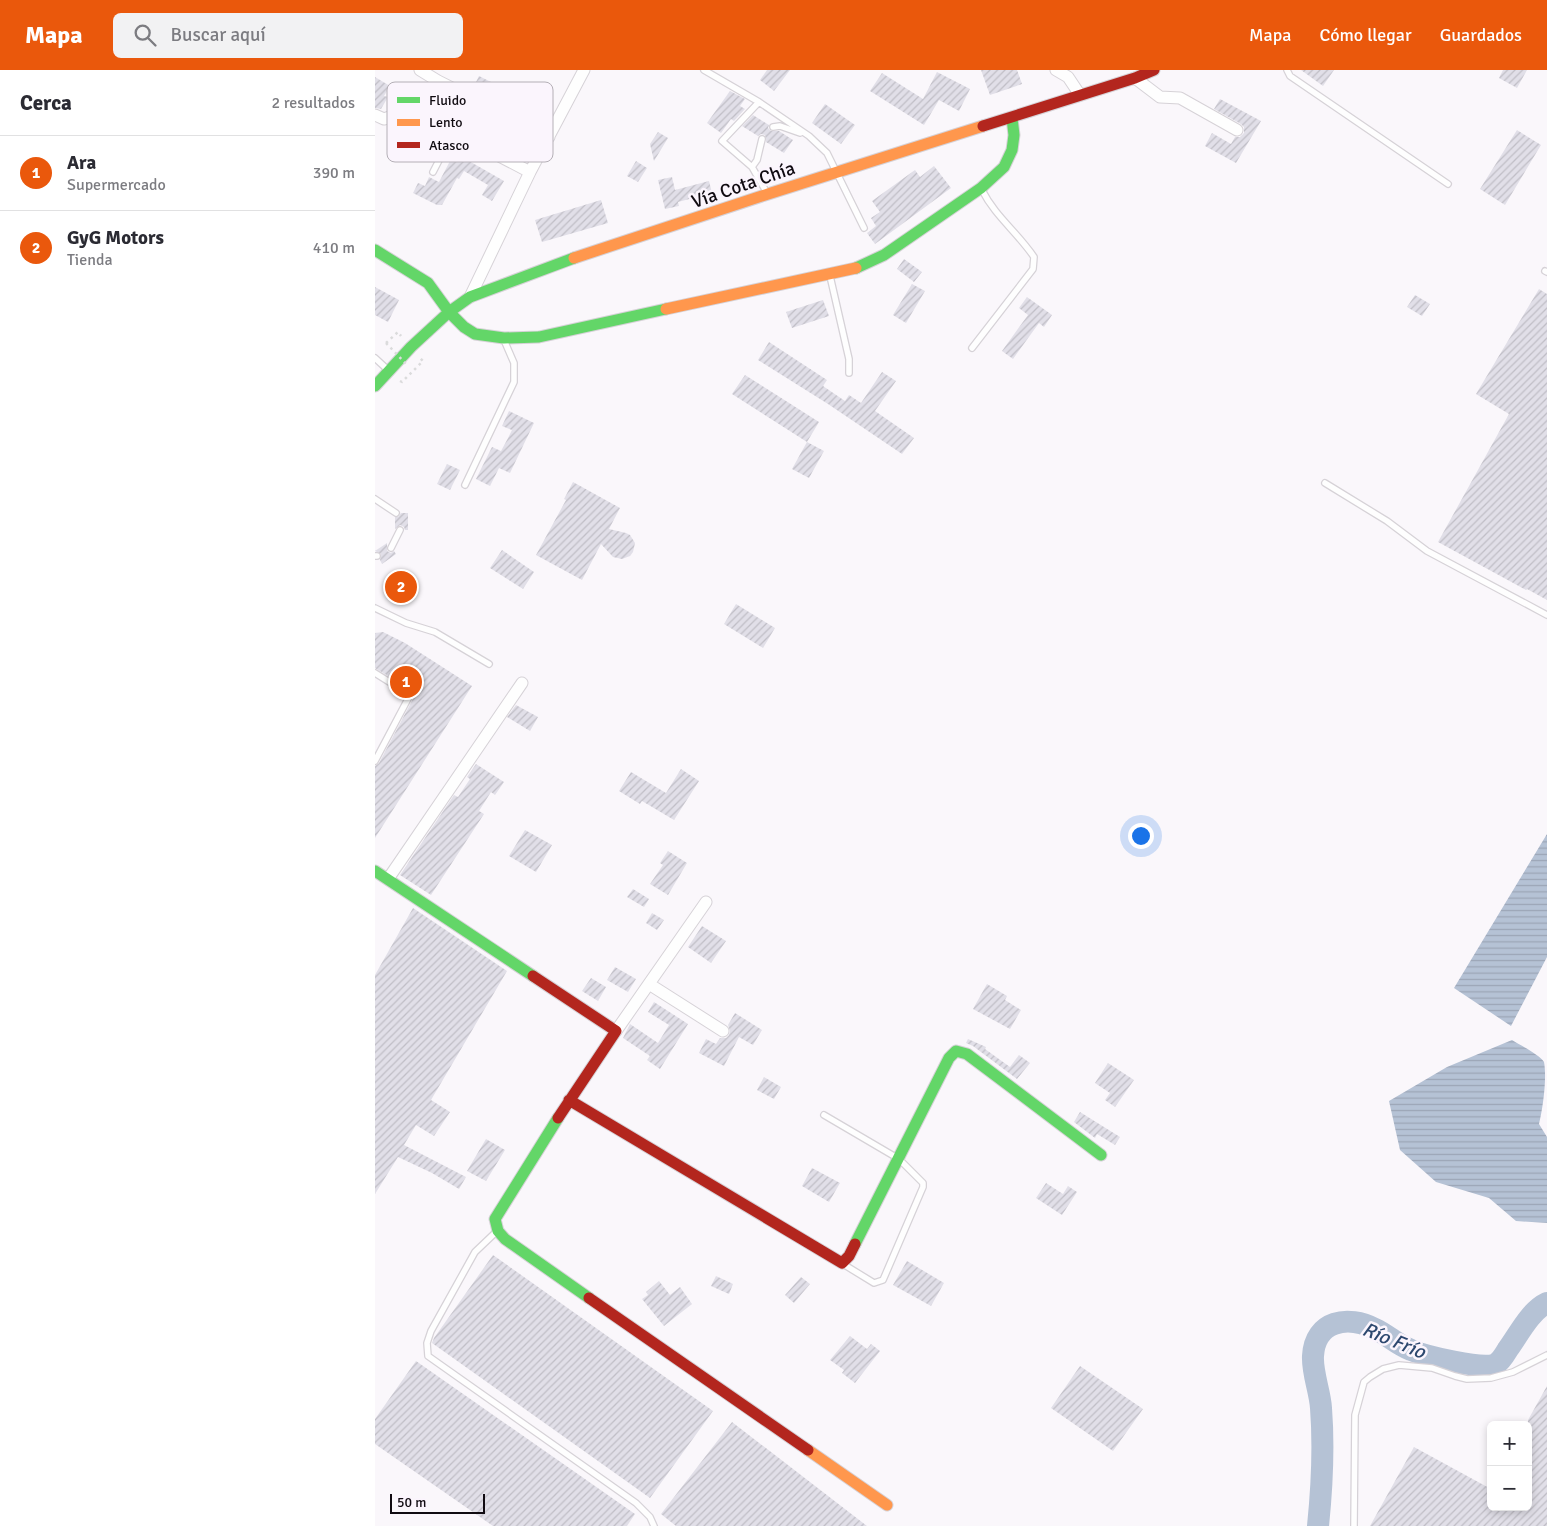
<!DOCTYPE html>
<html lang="es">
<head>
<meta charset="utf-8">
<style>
  body { margin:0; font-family:Signika,sans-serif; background:#f2f2f3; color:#2b2b33 }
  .controls { position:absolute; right:15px; bottom:15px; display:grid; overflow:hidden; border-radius:8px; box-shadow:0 2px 8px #0003 }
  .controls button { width:45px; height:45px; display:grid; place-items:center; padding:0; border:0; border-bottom:1px solid #e1e1e2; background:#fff; color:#2b2b33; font:25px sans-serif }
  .scale { position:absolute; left:15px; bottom:12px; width:95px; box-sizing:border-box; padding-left:5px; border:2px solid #100b11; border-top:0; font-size:14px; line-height:18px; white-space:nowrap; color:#100b11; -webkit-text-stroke:4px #fbf5fd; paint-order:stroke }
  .you { position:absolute; left:765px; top:765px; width:18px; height:18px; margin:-12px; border:4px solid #fff; border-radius:50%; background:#1a73e8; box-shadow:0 0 0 8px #1a73e833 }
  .badge { display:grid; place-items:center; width:32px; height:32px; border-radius:50%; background:#ea580c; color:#fff; font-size:16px; font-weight:700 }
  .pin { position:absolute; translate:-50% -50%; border:2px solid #fff; box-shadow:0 1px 5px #0006 }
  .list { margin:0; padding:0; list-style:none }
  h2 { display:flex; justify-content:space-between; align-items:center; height:65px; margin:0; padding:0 20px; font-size:21px }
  h2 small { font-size:16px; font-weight:400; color:#7c7c81 }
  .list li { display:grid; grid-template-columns:32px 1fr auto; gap:15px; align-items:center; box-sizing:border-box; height:75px; padding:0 20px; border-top:1px solid #e1e1e2 }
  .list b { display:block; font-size:19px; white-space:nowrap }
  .list p { margin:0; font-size:16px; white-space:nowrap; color:#7c7c81 }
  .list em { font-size:16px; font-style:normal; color:#7c7c81 }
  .icon { flex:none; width:28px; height:28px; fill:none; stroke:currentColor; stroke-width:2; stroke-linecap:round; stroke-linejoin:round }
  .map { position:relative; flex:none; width:1172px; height:1456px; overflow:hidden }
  header { display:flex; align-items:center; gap:30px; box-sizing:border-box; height:70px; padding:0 25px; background:#ea580c; color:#fff }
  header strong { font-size:24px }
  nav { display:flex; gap:28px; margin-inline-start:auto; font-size:18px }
  .search { width:350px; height:45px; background:#f2f2f3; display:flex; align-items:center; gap:12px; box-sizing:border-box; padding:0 18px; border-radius:8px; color:#7c7c81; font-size:19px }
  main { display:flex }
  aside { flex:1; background:#fff }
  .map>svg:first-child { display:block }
  .water { fill:url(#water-rules) }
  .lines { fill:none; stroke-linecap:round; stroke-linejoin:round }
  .river { stroke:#b5c2d5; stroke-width:22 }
  .building { fill:url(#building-hatch) }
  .lane-casing { stroke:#d6d2d7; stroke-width:8 }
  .street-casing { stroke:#d6d2d7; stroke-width:13 }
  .fast-casing { stroke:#d6d2d7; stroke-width:13 }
  .slow-casing { stroke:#d6d2d7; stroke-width:13 }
  .jam-casing { stroke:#d6d2d7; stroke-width:13 }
  .path { stroke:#dbdbdc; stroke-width:2.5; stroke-dasharray:2.5 4; stroke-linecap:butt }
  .lane { stroke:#fefefe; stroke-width:5.5 }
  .street { stroke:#fefefe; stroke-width:11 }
  .fast { stroke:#63d668; stroke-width:11 }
  .slow { stroke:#ff974d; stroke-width:11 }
  .jam { stroke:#b3261e; stroke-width:11 }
  .path-bridge { stroke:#dbdbdc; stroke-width:2.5; stroke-dasharray:2.5 4; stroke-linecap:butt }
  .labels { text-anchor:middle; stroke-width:5; stroke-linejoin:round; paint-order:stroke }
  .street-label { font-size:19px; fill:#100b11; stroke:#fbf5fd }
  .water-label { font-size:20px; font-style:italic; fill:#2d486f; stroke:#fbf5fd }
  .key { fill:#fbf5fd; stroke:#b4afb6; stroke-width:1 }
  .key-label { font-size:14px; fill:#100b11 }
</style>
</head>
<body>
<header>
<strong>Mapa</strong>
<div class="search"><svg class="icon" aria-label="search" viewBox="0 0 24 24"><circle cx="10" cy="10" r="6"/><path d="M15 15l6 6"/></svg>Buscar aquí</div>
<nav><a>Mapa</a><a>Cómo llegar</a><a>Guardados</a></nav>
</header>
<main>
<aside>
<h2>Cerca<small>2 resultados</small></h2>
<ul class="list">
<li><span class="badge">1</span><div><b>Ara</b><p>Supermercado</p></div><em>390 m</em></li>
<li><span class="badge">2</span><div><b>GyG Motors</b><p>Tienda</p></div><em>410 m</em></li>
</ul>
</aside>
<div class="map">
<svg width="1172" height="1456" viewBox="0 0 1172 1456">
  <defs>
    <pattern id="water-rules" width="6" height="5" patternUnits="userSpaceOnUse" patternTransform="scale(1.25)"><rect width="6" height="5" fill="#b5c2d5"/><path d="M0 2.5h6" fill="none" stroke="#9ba5b6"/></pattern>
    <pattern id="building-hatch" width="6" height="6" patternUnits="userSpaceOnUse" patternTransform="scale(1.25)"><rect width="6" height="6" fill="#e1dfe8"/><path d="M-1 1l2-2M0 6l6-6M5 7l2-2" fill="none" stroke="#c0bec6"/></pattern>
  </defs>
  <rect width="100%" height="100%" fill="#faf7fb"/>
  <path class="water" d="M1172,764V887L1136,956L1079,918Z
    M1137,970C1145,975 1165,985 1169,992C1172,1008 1168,1038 1164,1054L1172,1067V1153L1141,1151L1114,1128L1061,1112L1025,1080L1014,1031L1072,997Z"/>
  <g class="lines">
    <path class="river" d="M943,1456C947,1417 949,1377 946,1338C945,1321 937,1303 938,1286C940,1250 973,1245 1000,1259C1013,1265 1021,1274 1036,1280C1050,1286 1107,1300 1121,1294C1126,1291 1130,1284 1133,1279C1144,1264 1155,1241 1172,1233"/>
  </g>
  <path class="building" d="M392,0H415L399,21L385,10Z
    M606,0H642L647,14L615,25Z
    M926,0H959L948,16Z
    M1128,0H1152L1142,18L1124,8Z
    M562,2L595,19L584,41L564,30L549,55L495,21L507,3L548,29Z
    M104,6L130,19L123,33L97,20Z
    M0,7L15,16L9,26L13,27L6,39L0,38Z
    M355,21L370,29L365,36L370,39L359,51L356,49L346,63L332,53Z
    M845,29L886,51L861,93L830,76L837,63L856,74L860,67H865L869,63V57L866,54L839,39Z
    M450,34L480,55L466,74L437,53Z
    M378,45L394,55L393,58L396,61H404L418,70L409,83L391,72L390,65L386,64L383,66L367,56Z
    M1142,60L1166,75L1130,135L1105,119Z
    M283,62L293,68L279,91L275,74Z
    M83,80L96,87L94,91L129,111L117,131L107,125L113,115L89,101L84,109L82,108L67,135H62L38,123L43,113L50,116L54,107L64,112L75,91V87L80,86Z
    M261,91L272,98L263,112L252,106Z
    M559,96L576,118L500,174L492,163L501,156L496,148L505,142L497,131L540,100L545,107Z
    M297,107L300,120L334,111L337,123L303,132L304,136L290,139L283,110Z
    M226,130L233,153L167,172L160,150Z
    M529,189L547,202L539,212L522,199Z
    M537,214L550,221L531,253L518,245Z
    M0,217L24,230L13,252L0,245Z
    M1164,219L1172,224V530L1152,519L1151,520L1063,472L1134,344L1101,324Z
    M1040,225L1055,234L1047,246L1032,237Z
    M652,227L677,245L669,257L664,253L638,289L627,281L653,245L644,238Z
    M448,230L454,246L417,258L411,242Z
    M394,272L452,310L448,316L470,331L474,325L486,333L507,302L521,311L500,341L539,368L527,384L453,334L383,290Z
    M370,305L444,352L432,372L357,324Z
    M134,341L159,353L135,403L124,398L115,416L101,409L117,377L126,381L132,370L137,360L127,356Z
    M432,372L449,381L434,408L417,399Z
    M72,394L85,400L75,420L62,414Z
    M198,412L245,438L234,459L251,463L255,465L260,473L258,482L255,486L247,489L238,487L226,474L207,510L161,485L191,430L189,429Z
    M26,443H33V460H30L29,457L25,455L20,459V447H23Z
    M12,473V481L16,483L19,481L21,484L7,494L5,490L6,484L0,481Z
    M127,480L159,502L148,519L115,498Z
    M361,534L400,558L388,578L349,554Z
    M8,562L30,573L97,616L0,768V696L4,693L40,625L38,621L0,598V563Z
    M141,635L163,647L155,661L132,647Z
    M101,694L129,712L120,725L116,722L104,741L109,744L56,825L25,805L79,725L83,727L95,709L92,707Z
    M306,699L324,711L299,750L267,731L265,734L244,721L256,702L291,723Z
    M150,760L177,775L161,802L134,786Z
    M293,781L312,793L293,825L275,814L288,795L285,793Z
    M258,819L274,829L269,837L252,827Z
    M38,838L132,901L56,1030L75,1042L59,1066L41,1055L29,1075L91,1107L84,1119L57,1103L23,1087L0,1124V905Z
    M277,843L289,850L282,860L271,853Z
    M327,856L351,871L336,893L313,877Z
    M240,897L261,909L253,922L232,910Z
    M216,908L231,917L223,931L207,921Z
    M612,914L632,926L630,930L646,940L635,959L598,939Z
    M279,932L313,954L285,999L272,990L275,986L248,968L255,954L283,973L294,955L273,942Z
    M360,943L387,960L378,975L364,967L349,996L324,983L331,969L341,974L345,968H351L354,965L355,961L353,955Z
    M593,969L611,977L610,979L635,997L644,985L655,993L642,1009L598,976L591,973Z
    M733,993L759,1010L740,1037L730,1030L735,1023L720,1013Z
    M389,1007L406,1017L399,1029L382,1020Z
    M705,1042L745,1067L740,1075L722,1064L720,1068L699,1052Z
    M111,1069L130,1080L111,1111L92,1101Z
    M437,1098L465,1113L454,1132L427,1116Z
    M671,1113L688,1124L693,1116L702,1122L687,1145L661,1128Z
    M118,1185L338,1341L275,1428L57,1273L59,1268Z
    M532,1191L569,1213L556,1236L518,1215Z
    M341,1206L358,1214L354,1224L336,1216Z
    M426,1207L435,1214L419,1233L410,1225Z
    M284,1211L295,1225L305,1217L317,1234L289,1256L267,1229L273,1225L271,1222Z
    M475,1266L492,1279L496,1274L505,1281L480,1313L467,1303L469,1300L455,1290Z
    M41,1291L260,1444L252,1456H118L0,1374V1349Z
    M705,1296L768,1339L738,1381L676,1338Z
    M1172,1316V1456H995L1039,1377L1116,1419V1437H1153V1350Z
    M357,1352L492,1456H301L286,1444Z"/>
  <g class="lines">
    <defs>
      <path id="lane" d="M329,0L384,32L434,66L452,83L489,158
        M912,0L915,6L1073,114
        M384,32L347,71L377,97L392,123
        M398,57L405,56L425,63
        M377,97L382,90L387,69
        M58,102L79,61
        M1170,201L1172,202
        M455,206L474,289V303
        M597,278L658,199L659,187C643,163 620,146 607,120
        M0,288L13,300
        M950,413L1012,451L1052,481L1172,545
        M90,415L139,312V293L129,270
        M0,429L21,443
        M16,478L25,460
        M0,486H2
        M0,538L31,553L60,562L114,594
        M0,603L35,625L0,691
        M449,1045L524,1089L548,1113V1117L508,1210L499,1213L468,1194
        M121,1162L100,1182L56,1261L52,1273L53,1286L261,1433L275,1447L279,1456
        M979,1456L980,1345L989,1312L995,1307L1008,1299L1024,1295L1057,1298L1080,1306L1092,1309L1116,1308L1138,1302L1172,1285"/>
      <path id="street" d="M45,0L63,11L174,67
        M681,0L693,7L705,25
        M760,8L785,27L805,28L862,60
        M0,45L9,49L29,42H40L155,102L95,227
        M155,102L209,0
        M13,809L147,613
        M274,914L348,961
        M241,961L331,832"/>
      <path id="fast" d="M0,180L53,213L74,242L89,257L100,264L129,268L164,267L291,239
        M481,198L509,185L606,118L629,97L637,80L639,65L637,48
        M0,316L36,277L74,242L95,227L199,188
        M0,801L158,906
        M183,1048L120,1149L123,1161L130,1169L214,1228
        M480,1174L574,988L581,981L592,984L726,1085"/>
      <path id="slow" d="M199,188L393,124L608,56
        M291,239L481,198
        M433,1380L512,1435"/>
      <path id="jam" d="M608,56L760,8L779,0
        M158,906L241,961L183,1048
        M194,1030L467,1193L474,1186L480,1174
        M214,1228L433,1380"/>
    </defs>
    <use href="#lane" class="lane-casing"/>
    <use href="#street" class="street-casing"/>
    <use href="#fast" class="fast-casing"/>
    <use href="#slow" class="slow-casing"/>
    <use href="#jam" class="jam-casing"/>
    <path class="path" d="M11,273L23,262L26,266
      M25,311L27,312L48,291L45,288"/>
    <use href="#lane" class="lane"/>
    <use href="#street" class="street"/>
    <use href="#fast" class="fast"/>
    <use href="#slow" class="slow"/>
    <use href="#jam" class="jam"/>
    <path class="path-bridge" d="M11,273L33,296"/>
  </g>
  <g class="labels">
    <g class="street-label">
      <text transform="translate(368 114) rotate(-19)" y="7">Vía Cota Chía</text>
    </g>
    <g class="water-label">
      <text transform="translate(1019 1270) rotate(22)" y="7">Río Frío</text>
    </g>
  </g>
  <rect x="12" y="12" width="166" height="80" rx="8" class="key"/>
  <rect x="22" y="27" width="23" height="6" fill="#63d668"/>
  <rect x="22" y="49" width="23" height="7" fill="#ff974d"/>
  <rect x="22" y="72" width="23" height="6" fill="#b3261e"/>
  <g class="key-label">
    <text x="54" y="35">Fluido</text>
    <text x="54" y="57">Lento</text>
    <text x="54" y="80">Atasco</text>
  </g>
</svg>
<div class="controls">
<button>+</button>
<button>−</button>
</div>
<div class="scale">50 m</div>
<div class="you"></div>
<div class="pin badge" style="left:31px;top:612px">1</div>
<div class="pin badge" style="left:26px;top:517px">2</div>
</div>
</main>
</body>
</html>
